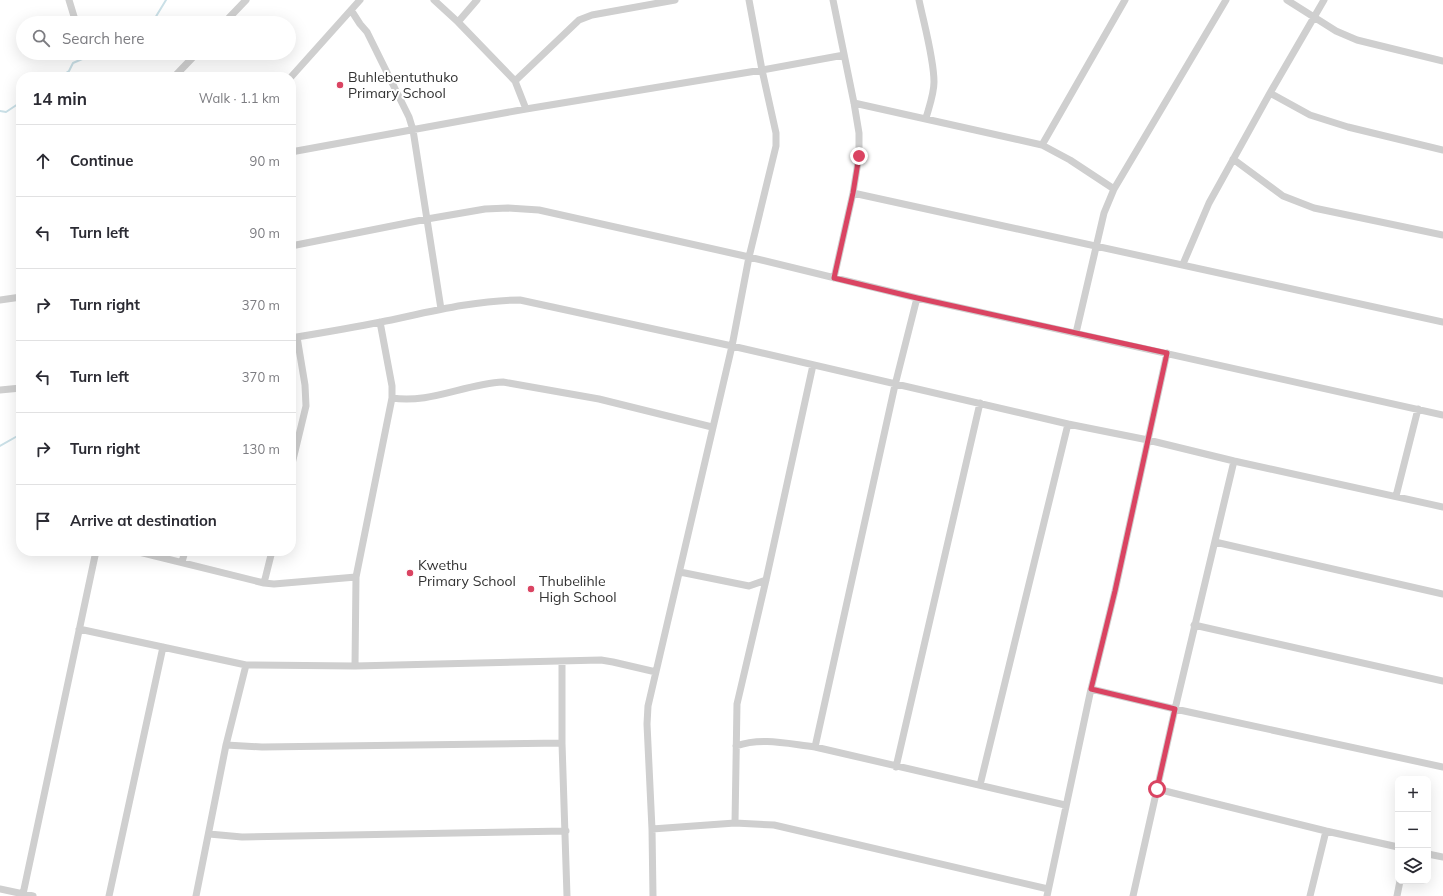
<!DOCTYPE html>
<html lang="en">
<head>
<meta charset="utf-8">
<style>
  body { margin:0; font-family:Mulish,sans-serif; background:#f7f7f7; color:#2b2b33 }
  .controls { position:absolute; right:12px; bottom:12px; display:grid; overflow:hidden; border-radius:8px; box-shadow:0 4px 16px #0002 }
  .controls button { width:36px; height:36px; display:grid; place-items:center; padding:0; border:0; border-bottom:1px solid #e1e1e2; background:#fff; color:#2b2b33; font:20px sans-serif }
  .stop { position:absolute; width:12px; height:12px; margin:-9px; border:3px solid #da4462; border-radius:50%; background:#fff }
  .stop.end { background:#da4462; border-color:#fff; box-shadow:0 1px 4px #0008 }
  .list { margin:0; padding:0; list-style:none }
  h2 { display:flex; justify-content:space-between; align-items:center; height:52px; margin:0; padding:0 16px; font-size:17px }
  h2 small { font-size:13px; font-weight:400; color:#7c7c81 }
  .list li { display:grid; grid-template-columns:26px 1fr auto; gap:12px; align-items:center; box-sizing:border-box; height:72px; padding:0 16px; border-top:1px solid #e1e1e2 }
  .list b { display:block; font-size:15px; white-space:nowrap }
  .list em { font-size:13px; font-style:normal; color:#7c7c81 }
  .icon { flex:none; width:22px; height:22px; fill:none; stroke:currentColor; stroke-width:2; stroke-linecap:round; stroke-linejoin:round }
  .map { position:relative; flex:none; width:1443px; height:896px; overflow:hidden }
  .search { position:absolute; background:#fff; box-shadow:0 4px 16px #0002; left:16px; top:16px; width:280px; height:44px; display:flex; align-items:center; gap:10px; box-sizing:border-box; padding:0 14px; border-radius:22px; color:#7c7c81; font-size:15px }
  .panel { position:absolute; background:#fff; box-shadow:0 4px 16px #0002; left:16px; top:72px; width:280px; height:484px; border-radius:16px }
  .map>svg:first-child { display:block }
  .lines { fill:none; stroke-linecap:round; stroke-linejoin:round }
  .stream { stroke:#cae0e7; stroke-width:2 }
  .minor { stroke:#cfcfcf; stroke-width:7 }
  .route { stroke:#da4462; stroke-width:5 }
  .poi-dot { fill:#da4462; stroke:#fff; stroke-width:1.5 }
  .labels { text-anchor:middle; stroke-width:4; stroke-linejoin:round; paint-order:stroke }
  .poi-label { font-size:14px; fill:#323232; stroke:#fff; text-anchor:start }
</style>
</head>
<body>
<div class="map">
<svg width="1443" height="896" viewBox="0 0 1443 896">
  <rect width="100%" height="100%" fill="#fff"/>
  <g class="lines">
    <path class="stream" d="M152,23L166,0
      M60,77L69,71L73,63L96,53
      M0,111L6,112L21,102
      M0,446L21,434"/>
    <path class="minor" d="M69,0L76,23
      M434,0L458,22L515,81L526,109
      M833,0L854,103L859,133V156L853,193L834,278
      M919,0C924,24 934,59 934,82C934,94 929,107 926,118
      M1287,0L1336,31L1357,40L1443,61
      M351,10L360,24L367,32L409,117L413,130L441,309
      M458,22L477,0
      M224,23L246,0
      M174,77L197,53
      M291,77L360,0
      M515,81L579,20L592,15L675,0
      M1270,93L1310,115L1348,127L1443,150
      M854,103L1042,145L1070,160L1114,189
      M1042,145L1125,0
      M291,152L526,109L762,70L844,55
      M1233,159L1283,196L1314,208L1443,235
      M853,193C1050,236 1247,278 1443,322
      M291,246L427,219L485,209L508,208L539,210L749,257L917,298L1443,415
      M1183,264L1209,203L1270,93L1324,0
      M0,300L21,297
      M1076,333L1104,213L1114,189L1226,0
      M291,338C321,333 351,328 381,322C425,313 475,300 520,300L732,346L1068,424L1148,440L1234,461L1443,507
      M0,390L21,388
      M392,398C429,404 465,384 503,382L599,399L712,427
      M291,468L306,406L305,385L297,337
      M1396,496L1418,409
      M1215,542L1443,594
      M135,551L264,583L274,584L356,577
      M182,562L185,551
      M680,572L749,586L766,580
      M264,583L272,551
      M1194,625L1443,681
      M79,629L246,665L355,666L601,660L613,662L656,672
      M562,662V743L567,896
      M355,666L356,577L392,398V386L380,322
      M1091,689L1175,709L1443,767
      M226,745L262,747L562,743
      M736,746C762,737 788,744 815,747L1065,805
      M815,747L895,385L917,298
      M896,767L980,403
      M980,785L1068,424
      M1157,789L1326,831L1398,847
      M735,823L737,704L766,580L813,365
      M652,829L735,823L774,825L1048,889
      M209,834L242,837L566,831
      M1428,854L1443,857
      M0,889L33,896
      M23,894L96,551
      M109,896L163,647
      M196,896L226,745L246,665
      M653,896L652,829L647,724L648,706L732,346L749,257L776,146V133L762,70L749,0
      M1047,896L1091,689L1115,591L1167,353
      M1133,896L1175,709L1234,461
      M1310,896L1326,831
      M1397,896L1400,881"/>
  </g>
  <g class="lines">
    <path class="route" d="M859,156L853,193L834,278L917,298L1167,353L1115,591L1091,689L1175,709L1157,789"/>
  </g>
  <g class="poi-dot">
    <circle cx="340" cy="85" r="4"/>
    <circle cx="410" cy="573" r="4"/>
    <circle cx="531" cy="589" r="4"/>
  </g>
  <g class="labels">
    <g class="poi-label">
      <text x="348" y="82">Buhlebentuthuko<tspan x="348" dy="16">Primary School</tspan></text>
      <text x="418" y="570">Kwethu<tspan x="418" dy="16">Primary School</tspan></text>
      <text x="539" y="586">Thubelihle<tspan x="539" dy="16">High School</tspan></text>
    </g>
  </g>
</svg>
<div class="controls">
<button>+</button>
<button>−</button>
<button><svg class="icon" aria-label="layers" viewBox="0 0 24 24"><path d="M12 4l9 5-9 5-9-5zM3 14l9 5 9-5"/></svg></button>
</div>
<div class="stop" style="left:1157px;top:789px"></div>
<div class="stop end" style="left:859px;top:156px"></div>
<div class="search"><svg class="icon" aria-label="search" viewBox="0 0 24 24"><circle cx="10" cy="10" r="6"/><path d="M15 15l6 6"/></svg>Search here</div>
<section class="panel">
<h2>14 min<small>Walk · 1.1 km</small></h2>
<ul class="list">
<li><svg class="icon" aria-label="ahead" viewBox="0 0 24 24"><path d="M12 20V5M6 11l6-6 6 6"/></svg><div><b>Continue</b></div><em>90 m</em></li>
<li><svg class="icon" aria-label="left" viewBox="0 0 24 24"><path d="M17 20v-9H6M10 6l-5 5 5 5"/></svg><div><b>Turn left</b></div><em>90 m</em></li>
<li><svg class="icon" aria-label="right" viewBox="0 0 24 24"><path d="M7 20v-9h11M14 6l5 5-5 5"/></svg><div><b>Turn right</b></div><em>370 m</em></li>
<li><svg class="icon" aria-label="left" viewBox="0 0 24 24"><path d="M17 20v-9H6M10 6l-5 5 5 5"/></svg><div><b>Turn left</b></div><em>370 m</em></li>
<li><svg class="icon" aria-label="right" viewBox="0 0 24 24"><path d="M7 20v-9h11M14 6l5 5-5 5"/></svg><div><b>Turn right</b></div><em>130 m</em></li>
<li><svg class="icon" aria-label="arrive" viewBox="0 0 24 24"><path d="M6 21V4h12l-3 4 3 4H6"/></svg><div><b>Arrive at destination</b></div></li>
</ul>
</section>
</div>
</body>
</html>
